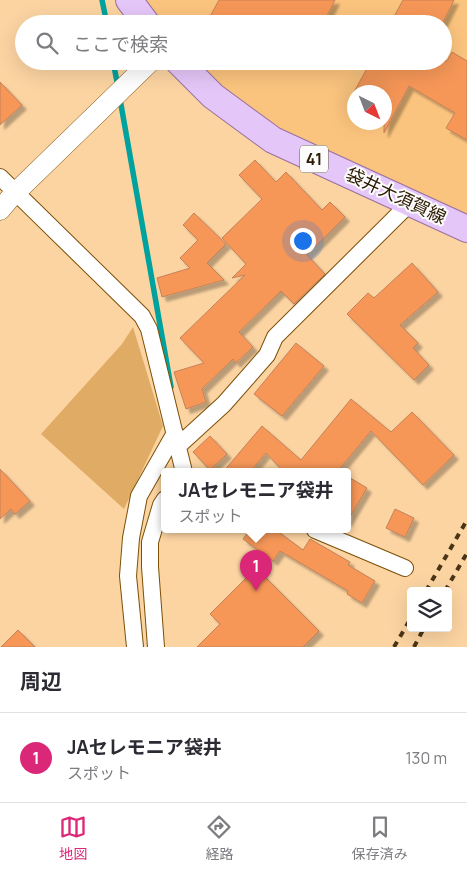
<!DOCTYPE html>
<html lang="ja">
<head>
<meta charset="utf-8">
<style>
  body { margin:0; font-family:Manrope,"Noto Sans JP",sans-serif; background:#f7f7f7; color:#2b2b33 }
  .controls { position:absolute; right:15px; bottom:15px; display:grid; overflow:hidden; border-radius:5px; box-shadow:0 5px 20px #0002 }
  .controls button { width:45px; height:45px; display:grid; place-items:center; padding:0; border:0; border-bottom:1px solid #e1e1e2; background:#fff; color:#2b2b33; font:25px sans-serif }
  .compass { position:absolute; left:347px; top:85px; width:45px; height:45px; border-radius:50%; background:#fff; box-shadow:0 5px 20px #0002; rotate:138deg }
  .you { position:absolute; left:302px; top:240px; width:18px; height:18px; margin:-12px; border:4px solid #fff; border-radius:50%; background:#1a73e8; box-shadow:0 0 0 8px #1a73e833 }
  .badge { display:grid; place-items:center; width:32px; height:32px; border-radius:50%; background:#db2777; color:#fff; font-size:16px; font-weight:700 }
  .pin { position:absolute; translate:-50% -41px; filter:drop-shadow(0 1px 2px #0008) }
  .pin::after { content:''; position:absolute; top:26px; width:18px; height:15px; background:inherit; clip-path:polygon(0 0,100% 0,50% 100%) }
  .popup { position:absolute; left:161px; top:468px; width:190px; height:65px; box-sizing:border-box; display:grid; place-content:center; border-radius:5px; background:#fff; filter:drop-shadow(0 1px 4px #0005); font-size:16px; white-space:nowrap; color:#7c7c81 }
  .popup b { font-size:19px; color:#2b2b33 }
  .popup::after { content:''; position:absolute; left:50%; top:100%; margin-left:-10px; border:10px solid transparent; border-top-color:#fff }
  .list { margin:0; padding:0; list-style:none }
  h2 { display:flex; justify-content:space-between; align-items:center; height:65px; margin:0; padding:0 20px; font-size:21px }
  h2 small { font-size:16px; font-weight:400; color:#7c7c81 }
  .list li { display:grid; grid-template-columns:32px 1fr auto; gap:15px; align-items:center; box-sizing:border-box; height:90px; padding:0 20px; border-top:1px solid #e1e1e2 }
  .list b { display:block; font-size:19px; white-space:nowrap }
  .list p { margin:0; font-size:16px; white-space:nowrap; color:#7c7c81 }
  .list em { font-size:16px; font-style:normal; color:#7c7c81 }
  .icon { flex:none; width:28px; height:28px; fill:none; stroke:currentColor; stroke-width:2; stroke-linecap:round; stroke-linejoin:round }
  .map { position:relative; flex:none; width:467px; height:647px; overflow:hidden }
  .search { position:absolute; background:#fff; box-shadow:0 5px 20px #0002; left:15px; right:15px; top:15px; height:55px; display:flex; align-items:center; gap:12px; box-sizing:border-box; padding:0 18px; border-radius:28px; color:#7c7c81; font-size:19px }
  .sheet { height:155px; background:#fff }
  nav { display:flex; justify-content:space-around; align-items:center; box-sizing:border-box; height:70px; border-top:1px solid #e1e1e2; background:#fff; font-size:14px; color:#7c7c81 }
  nav a { display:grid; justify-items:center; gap:2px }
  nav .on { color:#db2777 }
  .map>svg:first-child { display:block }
  .built { fill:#fbc47e; fill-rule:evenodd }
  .green { fill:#e0ab65 }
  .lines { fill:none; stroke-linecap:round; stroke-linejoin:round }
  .stream { stroke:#00a29f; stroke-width:5.5 }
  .building { fill:#f69759; stroke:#c3825a; filter:url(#shadow) }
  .minor-casing { stroke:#7c5007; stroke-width:18 }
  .tertiary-casing { stroke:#7c5007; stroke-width:21 }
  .primary-casing { stroke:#99719e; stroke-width:28 }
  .minor { stroke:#fff; stroke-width:16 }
  .tertiary { stroke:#fff; stroke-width:20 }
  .primary { stroke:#e5c6f8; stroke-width:26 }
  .rail { stroke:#493417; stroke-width:4; stroke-dasharray:6 6; stroke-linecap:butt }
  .labels { text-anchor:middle; stroke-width:4; stroke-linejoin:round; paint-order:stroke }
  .shield { fill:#fcfcfc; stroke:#6a5e4c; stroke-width:1 }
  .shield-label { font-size:16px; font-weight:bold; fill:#2c1a01 }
  .street-label { font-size:18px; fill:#2c1a01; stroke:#fcfcfc }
</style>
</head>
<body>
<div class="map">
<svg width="467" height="647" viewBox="0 0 467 647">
  <defs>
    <filter id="shadow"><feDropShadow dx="4.5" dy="4.5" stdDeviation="1" flood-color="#0004"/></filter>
  </defs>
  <rect width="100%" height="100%" fill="#fcd4a2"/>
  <path class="built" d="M132,0H467V227L257,128L192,61H443V24H155ZM354,92H384V122H354Z"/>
  <path class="green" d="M133,327L163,426L124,509L41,434L122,344Z"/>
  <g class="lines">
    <path class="stream" d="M102,0L107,24
      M113,61L118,87
      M120,99L171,387"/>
  </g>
  <path class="building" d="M219,0H335L323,24H206Z
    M403,0H454L442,24H390Z
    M452,52L467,61V140L446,128L455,113L409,86L384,133V92H354L371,61H447Z
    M0,82L22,105L0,125Z
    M255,160L276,182L286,172L322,210L330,202L345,217L307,255L325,274L294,304L281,291L239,332L253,347L236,363L233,359L202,389L206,402L186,409L174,372L204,363L180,338L245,275L232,278L246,264L222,238L262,199L239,175Z
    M194,213L226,244L207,263L224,280L162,297L157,278L190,268L180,258L198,240L183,225Z
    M412,263L438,292L400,325L418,343L413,348L429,365L414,380L347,314L368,293L374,298Z
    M296,343L324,366L282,416L254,394Z
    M351,399L391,432L412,412L454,455L423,485L371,431L337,472H284L266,453L250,472H223L262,426L301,460Z
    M210,436L227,454L210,470L193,452Z
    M0,469L30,501L15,514L11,509L0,519Z
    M347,476L367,488L347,522Z
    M395,509L414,518L405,537L386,528Z
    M250,530H276L303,550L310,539L350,562L348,565L375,581L362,603L347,594L348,591L280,551L273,561L243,539Z
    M256,568L319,631L303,647H197L220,624L210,614Z
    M18,630L35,647H1Z"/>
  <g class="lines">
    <defs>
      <path id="minor" d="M0,177L142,316L149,329L184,472
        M178,446L224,404L267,355L275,337L410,203
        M315,530L405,568
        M135,647L128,576L131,538L139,496L175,433
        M156,647L150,567V542L161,505L165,499"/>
      <path id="tertiary" d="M0,210L11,197L151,61"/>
      <path id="primary" d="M129,0L147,24
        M178,61L213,96L273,140L467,229"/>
    </defs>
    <use href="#minor" class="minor-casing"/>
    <use href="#tertiary" class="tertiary-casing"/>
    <use href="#primary" class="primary-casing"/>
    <use href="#minor" class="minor"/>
    <use href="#tertiary" class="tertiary"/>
    <use href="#primary" class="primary"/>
    <path class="rail" d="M426,591L467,520
      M445,591L467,553
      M394,647L411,618
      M414,647L424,628"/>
  </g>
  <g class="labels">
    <rect class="shield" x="300" y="145.5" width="28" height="27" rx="4"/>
    <g class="shield-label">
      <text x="314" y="165">41</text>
    </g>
    <g class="street-label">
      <text transform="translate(396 196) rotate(25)" y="6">袋井大須賀線</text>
    </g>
  </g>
</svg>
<div class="controls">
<button><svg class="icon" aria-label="layers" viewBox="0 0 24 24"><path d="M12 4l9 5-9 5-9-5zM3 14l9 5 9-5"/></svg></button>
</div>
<svg class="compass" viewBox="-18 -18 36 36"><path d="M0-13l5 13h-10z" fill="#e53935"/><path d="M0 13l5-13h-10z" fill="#7c7c81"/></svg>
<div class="you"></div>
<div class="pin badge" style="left:256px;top:591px">1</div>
<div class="popup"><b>JAセレモニア袋井</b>スポット</div>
<div class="search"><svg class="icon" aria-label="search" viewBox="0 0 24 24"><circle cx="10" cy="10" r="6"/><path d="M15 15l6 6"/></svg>ここで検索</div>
</div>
<section class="sheet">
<h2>周辺<small></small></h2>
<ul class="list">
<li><span class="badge">1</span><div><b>JAセレモニア袋井</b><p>スポット</p></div><em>130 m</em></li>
</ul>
</section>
<nav>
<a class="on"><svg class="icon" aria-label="map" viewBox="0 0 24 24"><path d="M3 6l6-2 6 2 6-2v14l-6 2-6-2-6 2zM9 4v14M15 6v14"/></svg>地図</a>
<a><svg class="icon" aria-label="directions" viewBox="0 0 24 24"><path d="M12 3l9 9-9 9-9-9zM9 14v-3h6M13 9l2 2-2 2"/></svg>経路</a>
<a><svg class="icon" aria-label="saved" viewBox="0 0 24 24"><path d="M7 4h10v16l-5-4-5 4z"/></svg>保存済み</a>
</nav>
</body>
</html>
